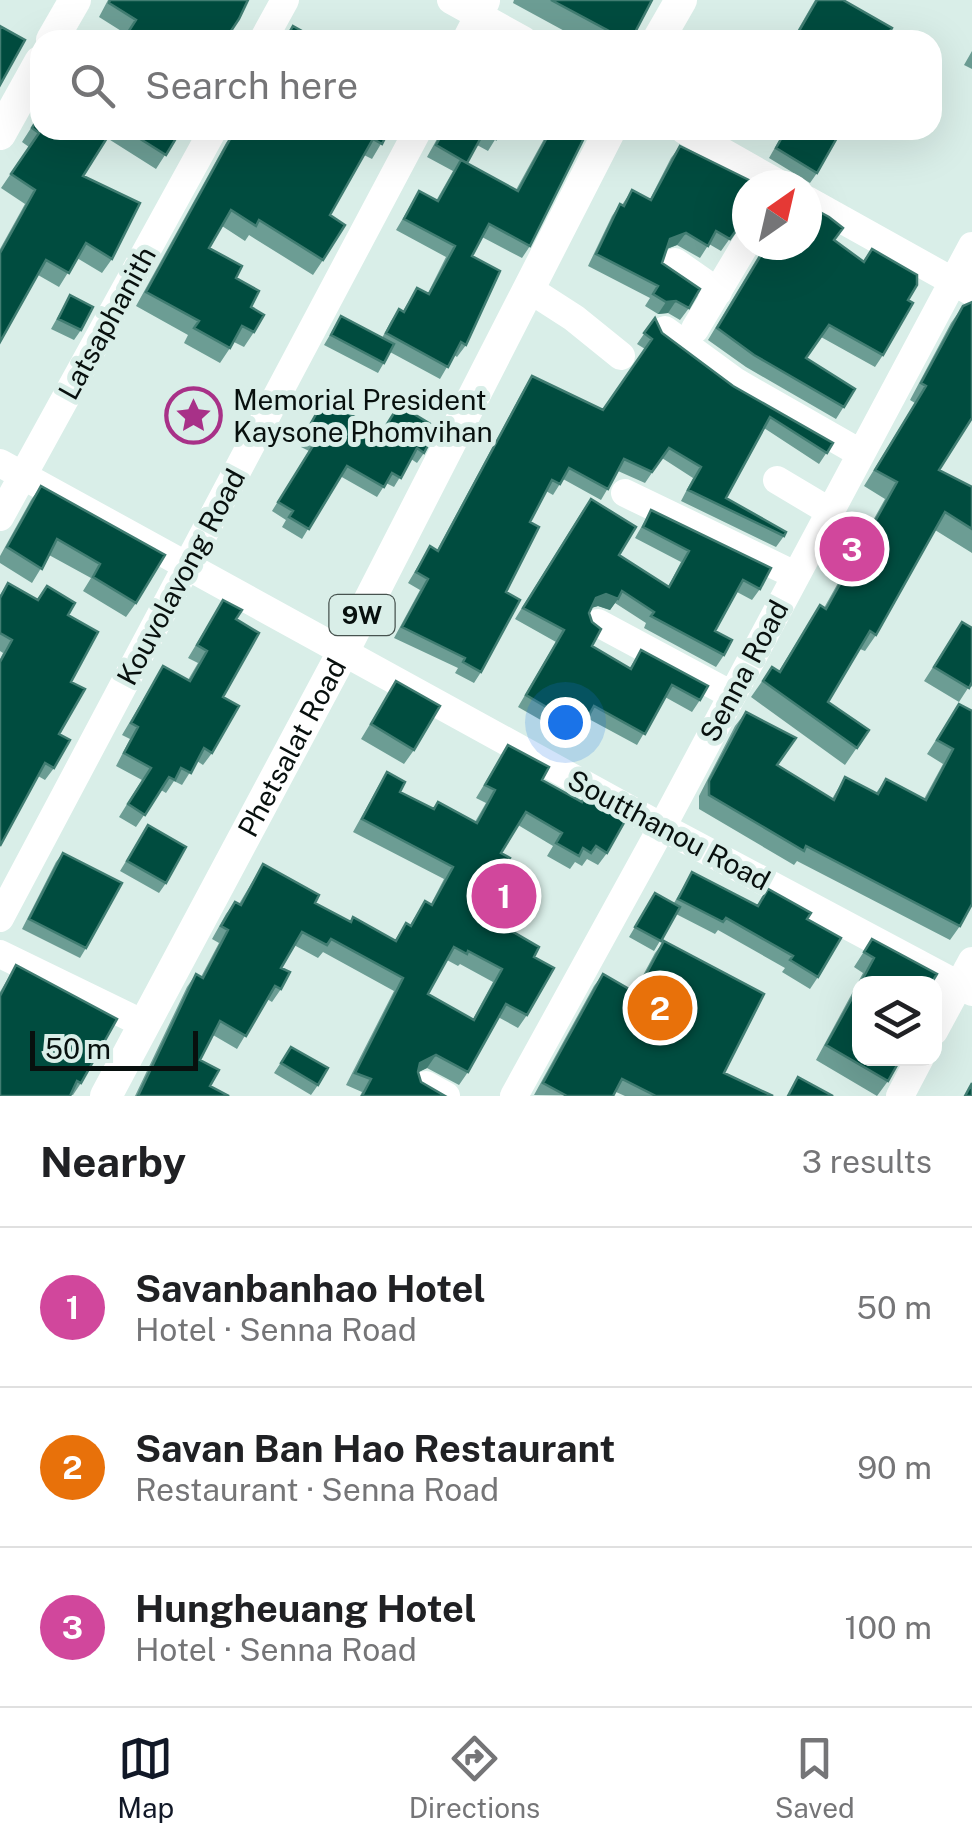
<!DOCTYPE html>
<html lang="en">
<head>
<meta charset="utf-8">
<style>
  body { margin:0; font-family:"Public Sans",sans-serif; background:#f2f2f2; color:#202124 }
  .controls { position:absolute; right:30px; bottom:30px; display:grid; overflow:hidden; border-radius:20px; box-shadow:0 10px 40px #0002 }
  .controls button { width:90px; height:90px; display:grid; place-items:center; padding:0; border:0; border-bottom:2px solid #e0e0e0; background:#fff; color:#202124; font:50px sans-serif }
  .compass { position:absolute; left:732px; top:170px; width:90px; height:90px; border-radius:50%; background:#fff; box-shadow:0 10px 40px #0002; rotate:34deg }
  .scale { position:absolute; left:30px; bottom:25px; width:168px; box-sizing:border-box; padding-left:10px; border:5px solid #08100e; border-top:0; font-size:28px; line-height:35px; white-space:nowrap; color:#08100e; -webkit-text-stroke:8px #d9eee8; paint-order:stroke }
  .you { position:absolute; left:565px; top:722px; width:35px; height:35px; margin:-25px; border:8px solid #fff; border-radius:50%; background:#1a73e8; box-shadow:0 0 0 15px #1a73e833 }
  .badge { display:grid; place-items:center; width:65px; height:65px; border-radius:50%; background:#111827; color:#fff; font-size:32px; font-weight:700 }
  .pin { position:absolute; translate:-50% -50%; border:5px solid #fff; box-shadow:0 2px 10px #0006 }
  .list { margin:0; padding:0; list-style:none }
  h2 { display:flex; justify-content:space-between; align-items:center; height:130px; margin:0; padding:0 40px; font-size:42px }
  h2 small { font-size:32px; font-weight:400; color:#757577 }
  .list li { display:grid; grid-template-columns:65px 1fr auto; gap:30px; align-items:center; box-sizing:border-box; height:160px; padding:0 40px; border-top:2px solid #e0e0e0 }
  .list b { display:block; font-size:38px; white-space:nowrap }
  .list p { margin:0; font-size:32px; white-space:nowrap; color:#757577 }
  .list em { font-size:32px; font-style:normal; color:#757577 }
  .icon { flex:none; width:55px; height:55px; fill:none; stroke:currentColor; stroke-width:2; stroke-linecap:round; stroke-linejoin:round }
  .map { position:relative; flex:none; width:972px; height:1096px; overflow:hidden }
  .search { position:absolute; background:#fff; box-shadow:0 10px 40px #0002; left:30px; right:30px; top:30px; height:110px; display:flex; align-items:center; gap:25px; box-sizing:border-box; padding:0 35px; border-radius:30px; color:#757577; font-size:38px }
  .sheet { height:610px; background:#fff }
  nav { display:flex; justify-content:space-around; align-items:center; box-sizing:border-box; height:140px; border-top:2px solid #e0e0e0; background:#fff; font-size:28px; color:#757577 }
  nav a { display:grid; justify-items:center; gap:5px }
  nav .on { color:#111827 }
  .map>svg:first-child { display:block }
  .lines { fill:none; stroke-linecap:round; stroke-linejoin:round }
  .minor { stroke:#fff; stroke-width:28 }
  .major { stroke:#fff; stroke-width:32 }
  .wall { fill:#6c9d94; fill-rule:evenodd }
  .shaded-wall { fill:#417d72 }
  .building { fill:#004c3f; stroke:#417d72; stroke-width:2.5; fill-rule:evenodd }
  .labels { text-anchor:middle; stroke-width:10; stroke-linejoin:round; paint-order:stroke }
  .shield { fill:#d9eee8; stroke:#47534f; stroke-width:2.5 }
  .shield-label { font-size:25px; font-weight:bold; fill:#08100e }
  .street-label { font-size:28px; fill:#08100e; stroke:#d9eee8 }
  .poi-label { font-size:28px; fill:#08100e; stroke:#d9eee8; text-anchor:start }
</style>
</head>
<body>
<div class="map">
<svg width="972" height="1096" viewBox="0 0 972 1096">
  <rect width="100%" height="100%" fill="#d9eee8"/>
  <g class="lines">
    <path class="minor" d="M451,0L523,40
      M263,40L285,0
      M466,40L486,1
      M684,130L781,185
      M807,200L972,292
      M675,262L718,292
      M529,289L574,318L621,356
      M695,329L747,242
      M665,330L736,382L860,453
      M0,463L662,827L972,992
      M777,480L829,511
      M625,493L795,575
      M0,517L213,130
      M598,623L732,695
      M0,918L418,130
      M0,954L144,1024
      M934,1031L972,961
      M426,1085L446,1096
      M514,1096L662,827L972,246
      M900,1096L920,1058"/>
    <g class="major">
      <path d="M52,40L75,0"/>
      <path d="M658,40L681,0"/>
      <path d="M0,134L40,62"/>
      <path id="s1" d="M106,1096L343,652L610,130"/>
    </g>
  </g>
  <path class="wall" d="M108,0H248L225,40H122L126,34L99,17Z
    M514,0H652L631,40H581L513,3Z
    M815,0H843L885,40H792Z
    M972,51V69L964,65Z
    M40,114V130H181L156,169L107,138L83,176L112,259L102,273L77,258L59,287L38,275L0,342V249L25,204L1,188L29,147L22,142Z
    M235,130H396L393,134L388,132L372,159L364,155L330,215L323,260L313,275L249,235L245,241L222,226L209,248L236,278L251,307L254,332L244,347L234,342L220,363L184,343L188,335L136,306L226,143Z
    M442,130H501L488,151L477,145L467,163L516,190L544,139L529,130H588L530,246L522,258L482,237L472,256L466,345L457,357L454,355L440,379L390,352L378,373L324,345L341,316L382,338L391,321L399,309L403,311L417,288L428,293L446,257L396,230L419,191L436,201L453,171L427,157Z
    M785,130H828L817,173L810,183L769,158Z
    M680,146L747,227H738L721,251L709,244L700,258L677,245L667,249L662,263L689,308L680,320L668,313L658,314L645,306L650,298L588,266L612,216L620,204L622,205L632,190L650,199L671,158Z
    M834,240L863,261L872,249L908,300L883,355L875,367L821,337L806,358L855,389L836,419L746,367L708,340L762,250V245H807Z
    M70,295L81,330L74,340L51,329Z
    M963,306L939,470L972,487V553L935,530L876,635L865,651L860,649L828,702L869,730L845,765L751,697L772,667L779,671L820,605L824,608L885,499L864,486L915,403L910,400L951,323Z
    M655,318L662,333L733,386L833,443L819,464L764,428L726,498L784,536L776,547L681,501L693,478L662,458L645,483L618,471L601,500L563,479L553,495L546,491L530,522L506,592L481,672L474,683L455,673L458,668L394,638L420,590L408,583L430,546L437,550L525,387L532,376L603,410L645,349L637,344Z
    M324,400L381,432L399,405L424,453L417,463L411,459L394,487L386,483L377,497L340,476L302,539L282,527L286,520L272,511L309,451L301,447L307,437L303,435Z
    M41,486L136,603L126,617L83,591L91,578L49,555L32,583L0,563V556L31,500Z
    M583,510L619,555L668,587L681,562L635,538L651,510L760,589L752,600L737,592L715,631L724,655L716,667L644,628L646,623L615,603L610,610L598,606L591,608L589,613L592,646L629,669L641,650L700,700L692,712L665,697L637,745L587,718L574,739L518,707L556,642L515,619Z
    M8,583L37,599L47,586L68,615L71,682L59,734L54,768L45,780L38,776L0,846V659L3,653L0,651V595Z
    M223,600L236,619L212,753L203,765L197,761L182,785L174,781L166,793L161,790L136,827L119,817L142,780L116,766L130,739L122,735L163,666L188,680L198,663L188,658Z
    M962,622L972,628V687L970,685L959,702L924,681Z
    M396,681L414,750L404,764L361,739Z
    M959,704L960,926L950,940L797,861L794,865L699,809V796L735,726L746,712L777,765L832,799L845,777L876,793L886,779L924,799L943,764L927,754Z
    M508,745L542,780L581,801L589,789L607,853L598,865L587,859L582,866L575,862L570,869L547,856L553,846L518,825L501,853L498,879L489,892L480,887L470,907L534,957L527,1015L518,1028L498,1017L468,1072L459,1085L427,1068L418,1072L421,1082L445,1096H360L362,1092L346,1085L394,991L323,952L318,958L294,945L281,968V989L272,1002L267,999L237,1049L213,1035L200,1060L210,1086L229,1096H135L187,987L196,974L201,977L219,943L212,939L226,914L235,902L239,904L263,864L315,903L350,922L395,940L406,923L410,925L425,901L431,904L444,879L353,832L379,785L387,772L400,792L433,809L438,802L475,822L486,803L476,798ZM447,960L458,966L460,964L493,982L473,1019L428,994Z
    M148,825L166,883L159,893L120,871Z
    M63,853L86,948L80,958L22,929L56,862Z
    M692,872L757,906L768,889L807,919L818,977L810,989L782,972L785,968L718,930L715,934L676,914L654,951L629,937L655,893L674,903Z
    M872,939L931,984H860L888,1081L877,1096L816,1060L863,973L854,967Z
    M664,941L724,1073L773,1096H625L616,1092L613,1096L534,1095L594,986L603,974L634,992L655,953Z
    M16,965L81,1083L73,1095L0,1096V992Z
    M291,1047L318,1085L311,1095L274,1073Z"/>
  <path class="shaded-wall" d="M747,215V227H738Z
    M686,233L677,245L661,251L670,239Z
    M676,301L668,313L658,314L666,302Z
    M606,594L618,599L610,610L598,606L588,609L596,598Z
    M436,1055L427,1068L411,1076L420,1063Z"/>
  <path class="building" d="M110,0H248L239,19L225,40H123L136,20L109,3Z
    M551,0H652L631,40H626Z
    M817,0H843L892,28L885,40H802L796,36Z
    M0,26L25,40L0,85Z
    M293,26L318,40H285Z
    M40,115V130H112L83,176L140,203L112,259L86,243L69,273L46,260L0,342V253L35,190L11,174L39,133L32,128Z
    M126,130H181L166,155Z
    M235,130L243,132L244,130H389L382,144L373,139L330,215L345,225L323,260L259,220L256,226L231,210L209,248L242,266L236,278L259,291L251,307L264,315L254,332L242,326L230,348L194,328L199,321L146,292Z
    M444,130H501L496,139L484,132L467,163L436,145Z
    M551,130H588L530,246L489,224L472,256L500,271L466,345L461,342L448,367L386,333L399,309L404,312L417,288L429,294L455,246L404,219L419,191L438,201L461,160L518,191Z
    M786,130H828L838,136L817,173L776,148Z
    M680,146L759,185H747V215L730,239L716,231L708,246L686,233L670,239L662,263L700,289L689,308L676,301L666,302L653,294L658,286L596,254L620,204L624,206L632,190L651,200Z
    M807,205L829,217L843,228L834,240L864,262L872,249L917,275V285L908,300L913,303L883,355L829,325L806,358L855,389L844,407L754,355L717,328L767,245H807Z
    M70,295L93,307L81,330L58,319Z
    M972,302V418L939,470L972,487V529L945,512L876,635L870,631L828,702L869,730L857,748L763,681L772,667L780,672L820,605L826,609L897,482L875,470L926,386L921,383L963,306Z
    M341,316L394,344L384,363L331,335Z
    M655,318L662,333L733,386L833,443L827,453L770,417L726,498L786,532L784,536L688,490L701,467L669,448L652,472L624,459L608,489L569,468L560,484L552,480L530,522L539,527L506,592L520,600L481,672L463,662L465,658L402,627L428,579L416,572L430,546L438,551L532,376L603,410L652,339L644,333Z
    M324,400L382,432L399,405L437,428L424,453L417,448L401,478L392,473L384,487L347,466L309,529L289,517L293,511L278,502L316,441L308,437L314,427L310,425Z
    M41,486L165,555L136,603L93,577L100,564L57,539L42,569L7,547Z
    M591,499L636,527L619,555L669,587L689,551L643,527L651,510L771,568L760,589L743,580L715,631L732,640L724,655L651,616L654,612L622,591L618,599L606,594L596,598L589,613L592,622L601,629L592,646L631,669L641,650L708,686L700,700L672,685L645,734L594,706L582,728L526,695L564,630L523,608Z
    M8,583L38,600L47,586L75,603L68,615L98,632L71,682L85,689L59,734L70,740L54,768L45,763L0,846V662L12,640L0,633V598Z
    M223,600L242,610L236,619L259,633L223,697L239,706L212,753L204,748L191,773L181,768L175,780L169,777L145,815L128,804L151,768L124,753L138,727L131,723L163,666L190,681L207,651L197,645Z
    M962,622L972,628V682L969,688L934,667Z
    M396,681L440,706L414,750L371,724Z
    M959,704L972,711V904L960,926L806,846L804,851L709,795V781L746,712L796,738L777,765L834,800L845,777L878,794L886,779L926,800L953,749L937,740Z
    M508,745L549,767L542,780L582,802L589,789L630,812L607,853L596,846L591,853L583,848L579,856L556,843L562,833L526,812L501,853L510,858L498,879L488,874L470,907L539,947L534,957L554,968L527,1015L506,1004L468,1072L436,1055L420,1063L418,1072L421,1082L445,1096H362L371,1079L355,1073L403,978L331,939L327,945L302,932L281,968L290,972L281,989L275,986L246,1036L220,1021L200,1060L219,1070L210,1086L229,1096H138L196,974L203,978L228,930L221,926L235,902L241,905L263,864L319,895L315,903L351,922L353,917L396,941L406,923L411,926L425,901L432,905L453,867L362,819L387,772L405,782L400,792L434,809L438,802L477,823L495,790L485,785ZM454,947L467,954L468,951L502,969L474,1020L428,994Z
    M148,825L186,847L166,883L127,861Z
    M63,853L122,883L86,948L29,919Z
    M692,872L758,906L768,889L811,913L807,919L841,938L818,977L790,960L793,956L726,918L723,922L678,899Z
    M655,893L680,907L661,941L635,927Z
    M872,939L937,974L931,984H860L874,958L864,952Z
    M664,941L764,994L724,1073L773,1096H656L622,1079L613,1096H567L543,1083L603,974L636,993Z
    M16,965L117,1019L81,1083L77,1081L70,1096H0V996Z
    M860,984V1058H901L888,1081L826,1045Z
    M291,1047L328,1068L318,1085L281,1063Z
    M798,1077L833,1096H788Z
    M972,1083V1096H965Z"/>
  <defs>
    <symbol id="sight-ring" viewBox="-11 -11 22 22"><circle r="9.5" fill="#d9eee8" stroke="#a83188" stroke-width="1.5"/><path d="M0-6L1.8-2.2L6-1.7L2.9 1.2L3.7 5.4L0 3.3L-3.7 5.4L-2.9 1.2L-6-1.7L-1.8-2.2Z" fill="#a83188"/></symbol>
  </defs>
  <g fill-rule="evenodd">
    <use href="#sight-ring" x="162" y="384" width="63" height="63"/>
  </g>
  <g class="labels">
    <rect class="shield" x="329.5" y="595" width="65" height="40" rx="8"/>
    <g class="shield-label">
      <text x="362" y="624">9W</text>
    </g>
    <g class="street-label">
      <text transform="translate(107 323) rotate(-61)" y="10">Latsaphanith</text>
      <text transform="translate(181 577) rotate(-62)" y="10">Kouvolavong Road</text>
      <text transform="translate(744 671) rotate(-62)" y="10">Senna Road</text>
      <text dy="10" stroke="none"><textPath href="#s1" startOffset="395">Phetsalat Road</textPath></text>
      <text transform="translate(669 830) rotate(28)" y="10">Soutthanou Road</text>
    </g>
    <g class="poi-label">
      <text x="233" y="410">Memorial President<tspan x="233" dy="32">Kaysone Phomvihan</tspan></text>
    </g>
  </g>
</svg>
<div class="controls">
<button><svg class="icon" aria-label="layers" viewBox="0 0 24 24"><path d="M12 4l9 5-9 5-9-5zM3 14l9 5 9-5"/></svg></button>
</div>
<svg class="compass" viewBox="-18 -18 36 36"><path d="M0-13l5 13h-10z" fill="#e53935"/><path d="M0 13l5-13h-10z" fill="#757577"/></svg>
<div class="scale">50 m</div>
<div class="you"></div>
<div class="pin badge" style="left:504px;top:896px;background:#d1479c">1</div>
<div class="pin badge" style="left:660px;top:1008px;background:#e8710a">2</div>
<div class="pin badge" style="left:852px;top:549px;background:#d1479c">3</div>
<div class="search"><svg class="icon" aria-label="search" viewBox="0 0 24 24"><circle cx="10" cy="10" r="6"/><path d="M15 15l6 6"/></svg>Search here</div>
</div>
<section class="sheet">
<h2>Nearby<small>3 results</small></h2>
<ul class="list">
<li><span class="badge" style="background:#d1479c">1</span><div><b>Savanbanhao Hotel</b><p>Hotel · Senna Road</p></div><em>50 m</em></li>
<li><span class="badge" style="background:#e8710a">2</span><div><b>Savan Ban Hao Restaurant</b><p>Restaurant · Senna Road</p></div><em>90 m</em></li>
<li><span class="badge" style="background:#d1479c">3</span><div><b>Hungheuang Hotel</b><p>Hotel · Senna Road</p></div><em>100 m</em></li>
</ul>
</section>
<nav>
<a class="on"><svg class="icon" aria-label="map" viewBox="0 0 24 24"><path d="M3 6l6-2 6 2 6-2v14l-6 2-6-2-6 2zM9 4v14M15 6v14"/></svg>Map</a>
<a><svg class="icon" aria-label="directions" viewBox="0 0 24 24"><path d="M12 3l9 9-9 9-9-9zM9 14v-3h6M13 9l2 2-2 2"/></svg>Directions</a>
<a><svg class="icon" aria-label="saved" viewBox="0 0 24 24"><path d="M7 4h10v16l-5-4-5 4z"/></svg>Saved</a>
</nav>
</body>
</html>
